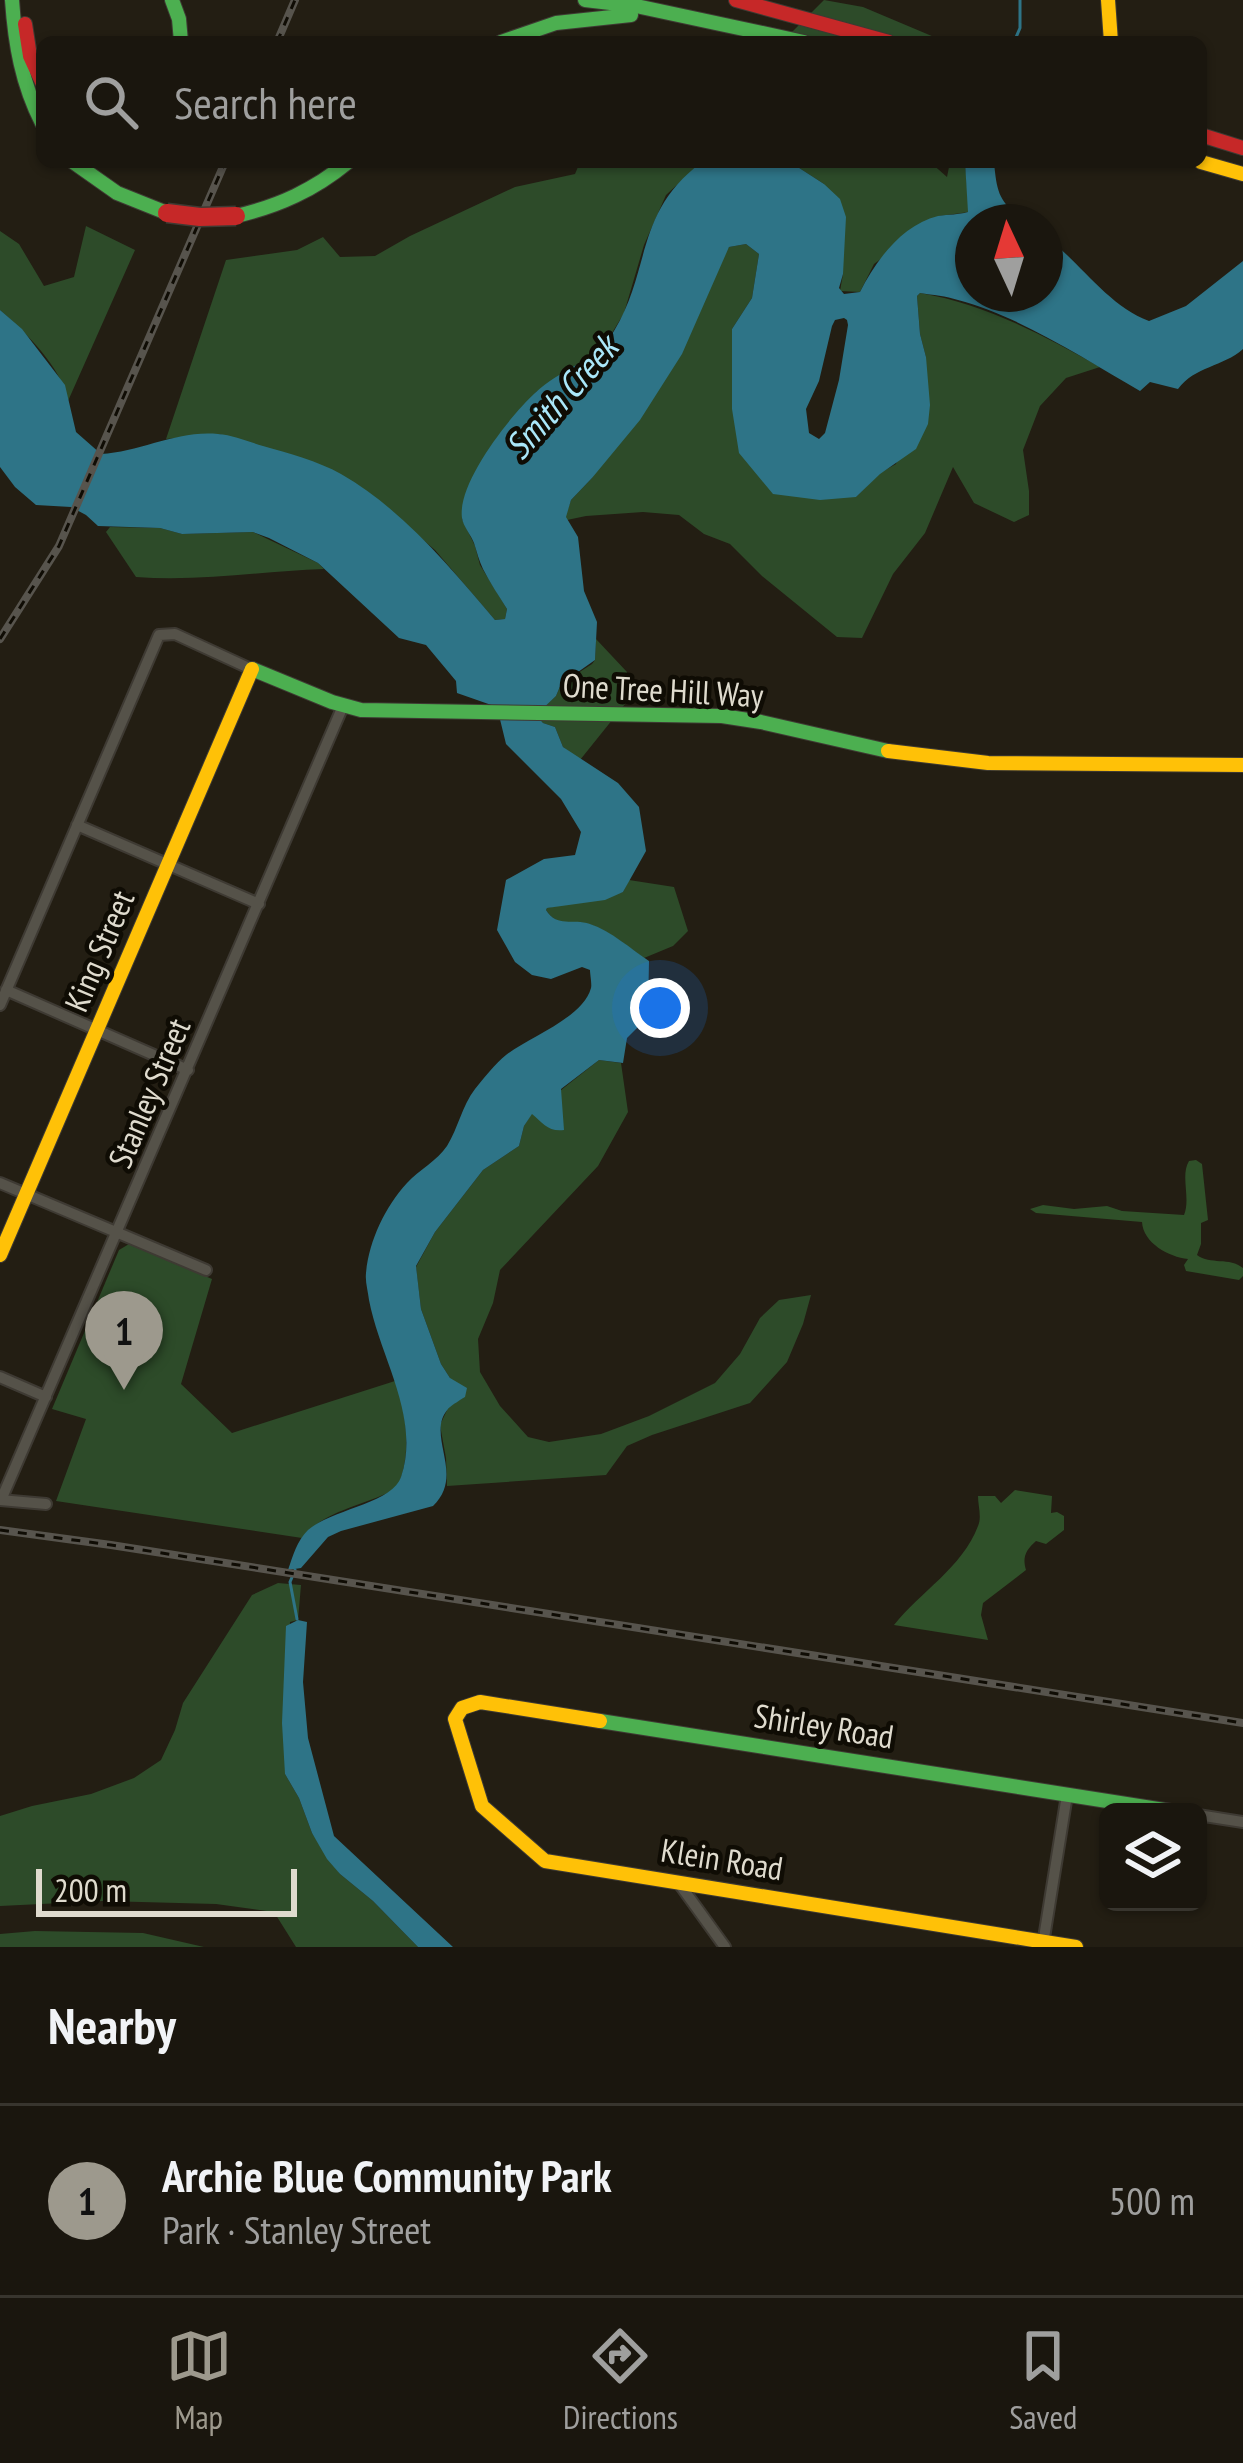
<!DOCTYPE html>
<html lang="en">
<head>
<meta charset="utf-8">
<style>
  body { margin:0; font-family:"PT Sans Narrow",sans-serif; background:#27231c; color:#f1f3f6 }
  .controls { position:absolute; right:36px; bottom:36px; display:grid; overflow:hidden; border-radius:18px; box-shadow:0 3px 9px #0004 }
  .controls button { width:108px; height:108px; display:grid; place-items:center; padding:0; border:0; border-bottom:3px solid #38352e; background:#1a160e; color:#f1f3f6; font:60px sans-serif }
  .compass { position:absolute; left:955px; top:204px; width:108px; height:108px; border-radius:50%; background:#1a160e; box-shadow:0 3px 9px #0004; rotate:356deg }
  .scale { position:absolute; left:36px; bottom:30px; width:261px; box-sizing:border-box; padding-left:12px; border:6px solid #dfdbce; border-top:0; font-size:33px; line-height:42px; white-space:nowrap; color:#dfdbce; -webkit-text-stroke:9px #0f0c04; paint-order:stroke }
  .you { position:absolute; left:660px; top:1008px; width:42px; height:42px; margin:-30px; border:9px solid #fff; border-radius:50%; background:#1a73e8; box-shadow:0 0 0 18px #1a73e833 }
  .badge { display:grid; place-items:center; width:78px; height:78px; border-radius:50%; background:#9d998d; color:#111; font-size:39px; font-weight:700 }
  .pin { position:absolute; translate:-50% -99px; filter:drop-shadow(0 3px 6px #0008) }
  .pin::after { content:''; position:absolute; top:63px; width:42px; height:36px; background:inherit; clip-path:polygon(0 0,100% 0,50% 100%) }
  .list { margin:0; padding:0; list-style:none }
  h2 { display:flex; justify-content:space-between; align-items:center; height:156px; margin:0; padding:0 48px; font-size:51px }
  h2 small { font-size:39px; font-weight:400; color:#9f9f9e }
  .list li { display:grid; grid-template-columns:78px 1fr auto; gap:36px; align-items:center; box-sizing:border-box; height:192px; padding:0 48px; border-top:3px solid #38352e }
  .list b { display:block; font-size:45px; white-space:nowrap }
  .list p { margin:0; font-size:39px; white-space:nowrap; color:#9f9f9e }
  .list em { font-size:39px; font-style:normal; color:#9f9f9e }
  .icon { flex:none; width:66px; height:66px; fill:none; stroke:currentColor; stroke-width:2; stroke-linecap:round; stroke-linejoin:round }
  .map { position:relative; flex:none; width:1243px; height:1947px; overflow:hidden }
  .search { position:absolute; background:#1a160e; box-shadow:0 3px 9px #0004; left:36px; right:36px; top:36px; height:132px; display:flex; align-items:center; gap:30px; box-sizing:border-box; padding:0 42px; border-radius:18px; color:#9f9f9e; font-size:45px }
  .sheet { height:348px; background:#1a160e }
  nav { display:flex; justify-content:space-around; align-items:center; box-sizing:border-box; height:168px; border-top:3px solid #38352e; background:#1a160e; font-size:33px; color:#9f9f9e }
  nav a { display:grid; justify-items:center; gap:6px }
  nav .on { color:#9d998d }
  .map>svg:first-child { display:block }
  .green { fill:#2d4b29 }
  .forest { fill:#2f5029 }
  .water { fill:#2e7487; fill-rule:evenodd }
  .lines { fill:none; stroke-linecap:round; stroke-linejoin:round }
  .stream { stroke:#2e7487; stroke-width:3 }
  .street-casing { stroke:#3e3a33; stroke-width:14 }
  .fast-casing { stroke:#3e3a33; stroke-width:16 }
  .slow-casing { stroke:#3e3a33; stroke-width:16 }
  .jam-casing { stroke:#3e3a33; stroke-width:16 }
  .street { stroke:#555249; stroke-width:10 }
  .fast { stroke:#4caf50; stroke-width:14 }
  .slow { stroke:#ffc107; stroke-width:14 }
  .jam { stroke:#c62828; stroke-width:14 }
  .rail-casing { stroke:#57544d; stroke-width:8 }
  .rail { stroke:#0f0c04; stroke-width:3; stroke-dasharray:9; stroke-linecap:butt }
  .jam-bridge-casing { stroke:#3e3a33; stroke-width:21; stroke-linecap:butt }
  .jam-bridge { stroke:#c62828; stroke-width:18 }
  .labels { text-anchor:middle; stroke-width:9; stroke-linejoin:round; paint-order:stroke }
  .street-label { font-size:33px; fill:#dfdbce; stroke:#0f0c04 }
  .water-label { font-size:36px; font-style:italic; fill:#aae7f9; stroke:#0f0c04 }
</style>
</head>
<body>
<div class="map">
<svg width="1243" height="1947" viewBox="0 0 1243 1947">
  <rect width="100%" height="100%" fill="#231e13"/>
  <path class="green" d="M824,0L863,7L946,42H782Z
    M580,162H702L666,195L644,245L624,313L609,338L589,358L536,392L462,519L475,546L480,565L507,609L505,619L495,620L435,550L381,504L340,474L219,434L166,439L226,260L297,250L323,237L340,257L375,256L410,236L515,187L575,174Z
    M790,162H930L947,177L950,162H965L969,212L939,216L874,264L860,292L840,291L843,274L824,184Z
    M86,226L135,250L68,401C61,366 26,333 0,310V231L19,244L44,286L74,277Z
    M746,244L759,254L752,298L732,329L856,497L880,473L896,464L926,357L920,334L917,296L920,293C985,304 1043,335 1100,367L1066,378L1040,406L1023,450L1029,491V515L1014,522L974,503L953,467L925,533L893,574L862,638L837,637L762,576L730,544L704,534L679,515L643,512L586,516L567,520L565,517L571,500L592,478L729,247Z
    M110,527L160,528L182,534L253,532L318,563L324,569C261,571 199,582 136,577L106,532Z
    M596,639L627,672L629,699L580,760L563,747L555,727L543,723L535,715L556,696L561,684L592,664L595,660Z
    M629,880L674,887L688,931L673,946L644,958C628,947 610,932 592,925C573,918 559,930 546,910L547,908L623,892Z
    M599,1060L621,1063L628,1112L598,1166L500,1270L493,1303L478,1339L480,1372L500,1406L528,1437L549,1442L601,1434L649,1416L715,1383L740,1354L760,1318L779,1300L811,1295L803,1324L787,1362L750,1403L652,1435L627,1446L606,1475L447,1486L446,1458L440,1425L448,1408L450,1378L441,1364L421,1309L416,1267L435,1232L483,1170L519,1146L524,1126L532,1113Z
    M129,1244L212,1279L181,1384L232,1433L395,1381C407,1413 412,1456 397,1488C366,1506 325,1509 302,1538L56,1501L86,1419L52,1409L119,1250Z
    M278,1583L301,1585L298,1620L290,1622L285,1774L299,1798L312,1833L340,1874L373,1901L418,1947H296L274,1912L216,1904L103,1901L0,1906V1816L32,1806L91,1794L134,1778L161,1760L175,1730L183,1703L252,1595Z
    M35,1931L143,1933L204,1947H0V1934Z"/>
  <path class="forest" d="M1196,1160L1202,1164L1208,1220L1201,1223V1244L1197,1255C1210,1265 1230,1257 1243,1268V1276L1239,1280L1186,1271L1184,1265L1188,1259C1169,1257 1143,1243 1142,1222L1036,1213L1030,1209L1043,1205L1074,1209L1107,1206L1122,1211L1184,1215C1191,1198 1180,1176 1189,1161Z
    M1015,1490L1052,1496L1051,1513L1057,1512L1064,1516V1530L1046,1544L1036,1541C1026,1550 1022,1557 1026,1570L983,1603L981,1615L988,1640L894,1625C920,1592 962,1568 978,1526C982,1517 978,1506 978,1496H995L1001,1503Z"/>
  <path class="water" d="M702,162H790L824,184L840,199L846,217L843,274L839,288L844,294L860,292C876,260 902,225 938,216C949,214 958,215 968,212L965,162H994C997,194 999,202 1026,222H973V294H1045V236C1080,262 1108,306 1149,321L1186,306L1243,261V349C1223,367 1195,366 1178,389L1150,382L1140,391C1087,360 1017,315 958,300C946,296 933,295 920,293L917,296L920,334L926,357L930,405L928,424L916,449L880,474L856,497L820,500L773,494L739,453L732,409V329L752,298L759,254L746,244L729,247L682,354L640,420L592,478L571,500L566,517L578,537L584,591L597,622L595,660L561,684L556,696L536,715L543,723L555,727L563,747L618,783L639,807L646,851L623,892L605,900L547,908L546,910C557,928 573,918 590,924C611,931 631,949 649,961L648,1011L643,1022L627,1038L623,1063L599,1060L561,1089L564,1130C548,1132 543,1123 532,1114L524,1126L519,1146L483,1170L435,1232L416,1266L421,1309L441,1364L450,1378L467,1388L465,1397C463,1398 449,1407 448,1409C425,1435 466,1475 433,1506L341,1531L328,1537L301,1568L288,1570C293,1555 297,1541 308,1530C330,1510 393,1503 401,1477C421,1417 380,1358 369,1300C368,1291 365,1282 366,1273C369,1241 385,1207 407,1183C419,1170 437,1161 447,1146C458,1128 462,1106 475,1089C484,1078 495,1064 506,1055C529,1037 583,1018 591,988C592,985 590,974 590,970L582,967L551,979L532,975L515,962L497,930L506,880L544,859L575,855L581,832L561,799L506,744L497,707L457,693L456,681L426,645L399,638L318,563L269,538L253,532L182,534L160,528L98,526L86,515L71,507L36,505L15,487L0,467V310L22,329L65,385L76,432L101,454C140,452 177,430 218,434C233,435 249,442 263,446C288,453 318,461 341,474C402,509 450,567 495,620L505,619L507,609C499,596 490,583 483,569C479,561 477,552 474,543C471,535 463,526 462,518C457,483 510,416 535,393C560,369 595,362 614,331C652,268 634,213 702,162ZM844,318L847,320L848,325L839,380L825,433L819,439L809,433L806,409L819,381L832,326L835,320Z
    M298,1620L307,1622L303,1682L308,1738L334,1836L453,1947H418L373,1901L340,1874L327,1859L312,1833L299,1798L285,1774L282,1723L286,1626Z"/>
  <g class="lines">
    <path class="stream" d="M1014,42L1020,28V0
      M295,1570L290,1582L297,1619"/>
    <defs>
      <path id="street" d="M77,825L259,904
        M6,990L188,1070
        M0,1005L159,635L175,634L251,669
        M0,1183L206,1270
        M0,1377L46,1397
        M0,1500L46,1504
        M1,1500L343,706
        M1198,1815L1243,1822
        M678,1882L725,1947
        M1043,1944L1067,1795"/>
      <path id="fast" d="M12,0C15,44 22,84 42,123
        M172,0L179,19L181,42
        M585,0L636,6L804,42
        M501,42L556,23L631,15
        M73,162L117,193L167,213
        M236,216C279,206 314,190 348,162
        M252,669L332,702L361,710L722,716L761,722L888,751
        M600,1721L1177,1812"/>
      <path id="slow" d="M1108,0L1111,42
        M1201,162L1243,174
        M888,751L988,763L1243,765
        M0,1255L252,669
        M600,1721L480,1702L462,1708L455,1719L482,1806L545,1861L1076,1947"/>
      <path id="jam" d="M736,0L889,42
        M25,24L30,56L42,82
        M1201,135L1243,148"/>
    </defs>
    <use href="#street" class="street-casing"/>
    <use href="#fast" class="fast-casing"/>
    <use href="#slow" class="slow-casing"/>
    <use href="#jam" class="jam-casing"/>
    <use href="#street" class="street"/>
    <use href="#fast" class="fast"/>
    <use href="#slow" class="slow"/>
    <use href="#jam" class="jam"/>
    <defs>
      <path id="rail" d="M277,42L295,0
        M0,639L59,546L225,162
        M0,1530L111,1545L1243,1723"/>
    </defs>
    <use href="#rail" class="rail-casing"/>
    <use href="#rail" class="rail"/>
    <defs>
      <path id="jam-bridge" d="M167,213L200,217L236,216"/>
    </defs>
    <use href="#jam-bridge" class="jam-bridge-casing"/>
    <use href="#jam-bridge" class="jam-bridge"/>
  </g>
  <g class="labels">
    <g class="street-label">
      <text transform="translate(663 690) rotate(3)" y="12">One Tree Hill Way</text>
      <text transform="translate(99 951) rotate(-67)" y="12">King Street</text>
      <text transform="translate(149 1093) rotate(-67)" y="12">Stanley Street</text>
      <text transform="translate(824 1726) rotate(9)" y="12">Shirley Road</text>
      <text transform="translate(722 1859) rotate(9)" y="12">Klein Road</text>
    </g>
    <g class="water-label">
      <text transform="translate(561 397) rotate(-49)" y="13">Smith Creek</text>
    </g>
  </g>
</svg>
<div class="controls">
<button><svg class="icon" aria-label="layers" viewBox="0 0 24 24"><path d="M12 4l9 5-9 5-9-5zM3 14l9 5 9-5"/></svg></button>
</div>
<svg class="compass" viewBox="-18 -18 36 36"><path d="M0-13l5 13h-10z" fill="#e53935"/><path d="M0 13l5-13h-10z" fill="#9f9f9e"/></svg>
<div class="scale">200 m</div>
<div class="you"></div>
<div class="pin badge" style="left:124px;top:1390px">1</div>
<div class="search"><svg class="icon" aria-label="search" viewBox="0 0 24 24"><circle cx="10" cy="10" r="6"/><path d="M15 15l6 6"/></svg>Search here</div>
</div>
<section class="sheet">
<h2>Nearby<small></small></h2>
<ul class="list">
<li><span class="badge">1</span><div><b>Archie Blue Community Park</b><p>Park · Stanley Street</p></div><em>500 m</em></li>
</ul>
</section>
<nav>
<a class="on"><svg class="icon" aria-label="map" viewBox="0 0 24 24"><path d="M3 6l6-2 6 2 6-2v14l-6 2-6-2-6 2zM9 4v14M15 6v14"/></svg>Map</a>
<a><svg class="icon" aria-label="directions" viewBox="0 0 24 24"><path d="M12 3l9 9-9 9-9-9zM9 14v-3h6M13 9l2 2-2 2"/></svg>Directions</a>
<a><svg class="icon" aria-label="saved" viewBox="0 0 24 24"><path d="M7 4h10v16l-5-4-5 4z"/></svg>Saved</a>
</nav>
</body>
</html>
